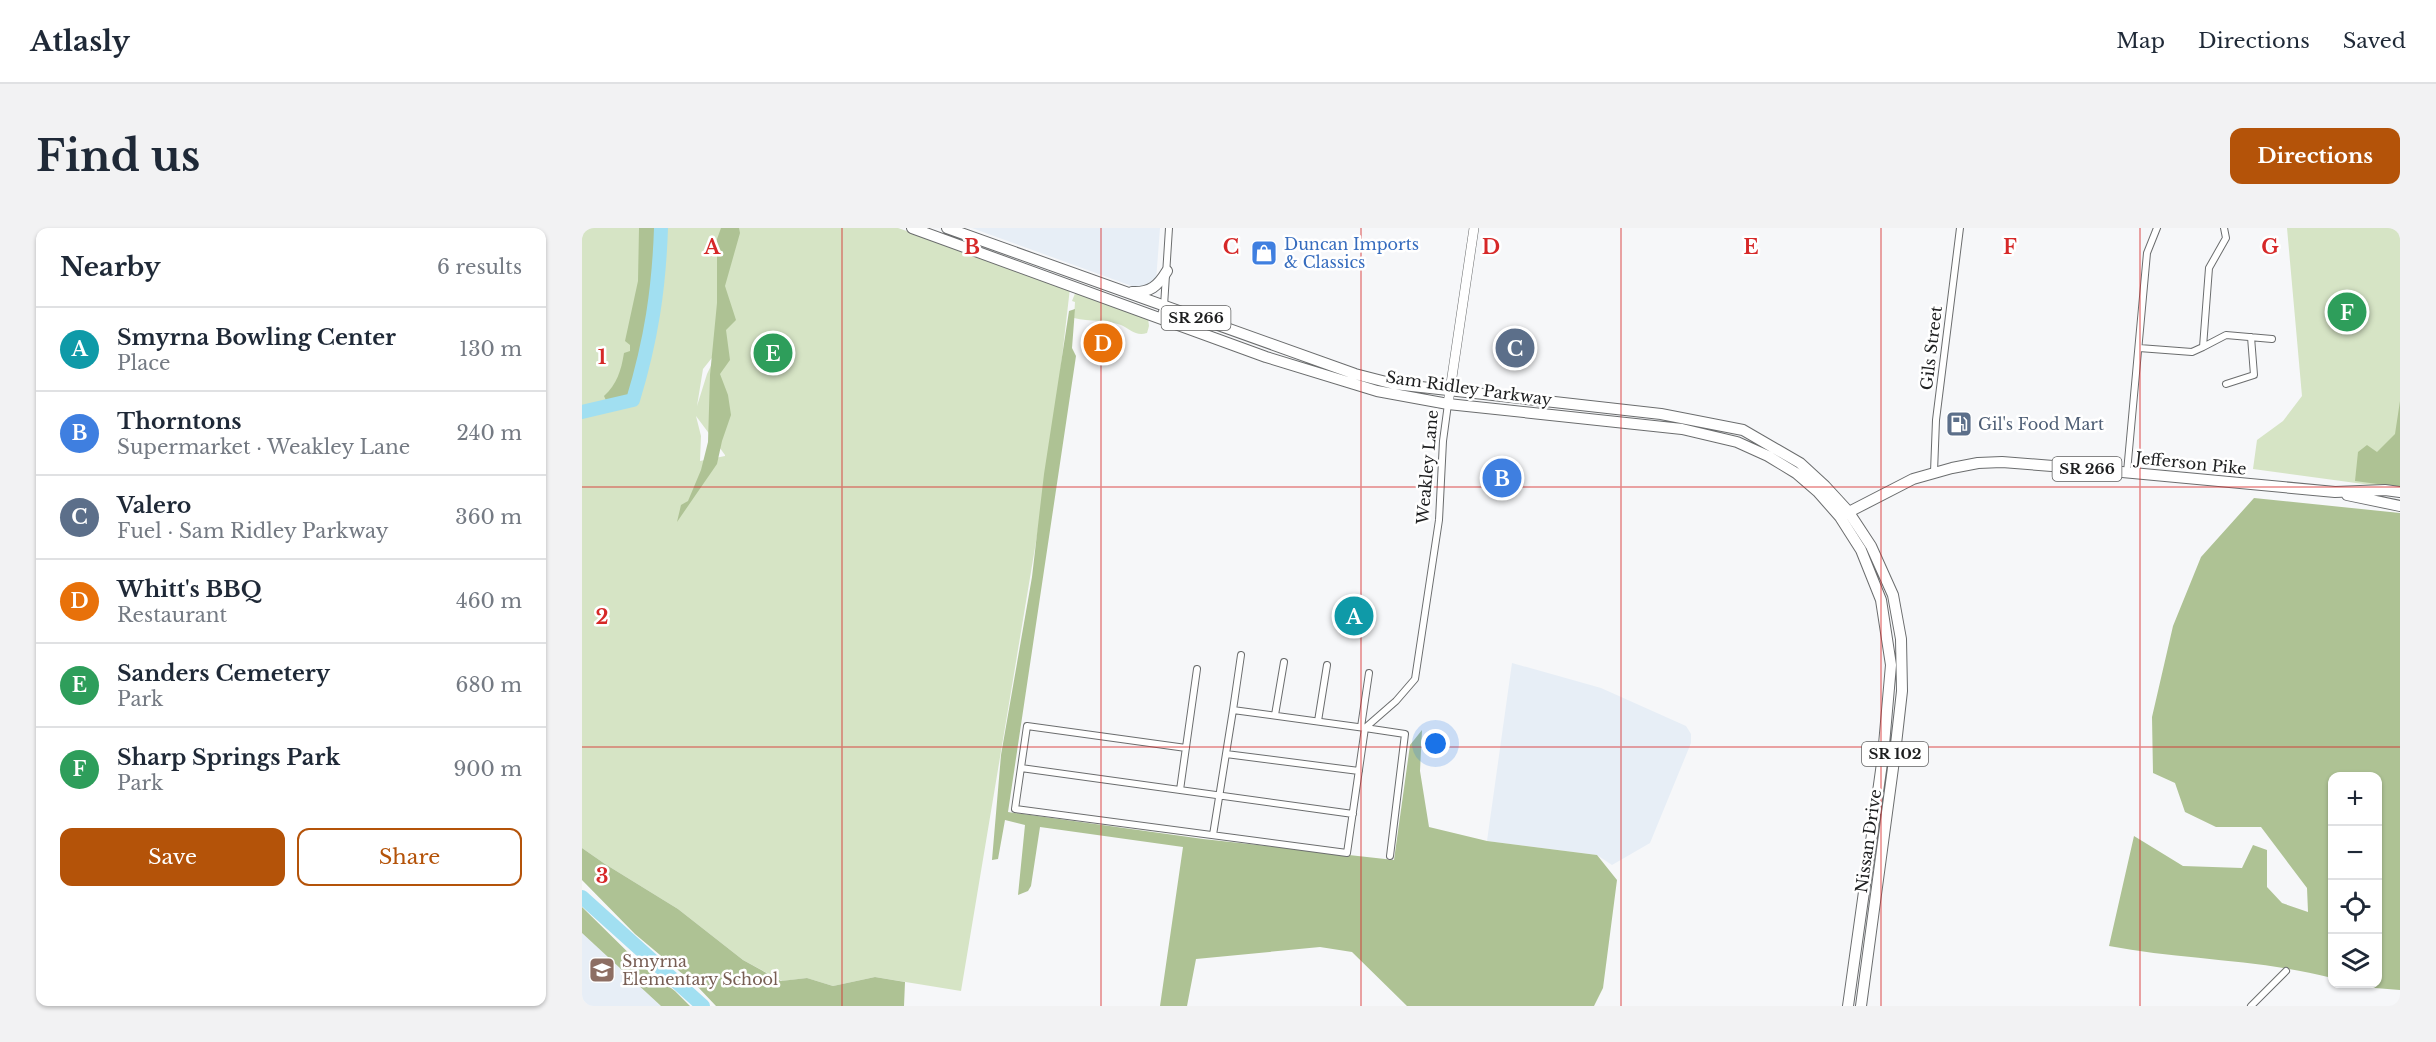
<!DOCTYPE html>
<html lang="en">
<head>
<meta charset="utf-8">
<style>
  body { margin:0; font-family:"Libre Baskerville",serif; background:#f2f2f3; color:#1f2937 }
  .controls { position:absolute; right:18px; bottom:18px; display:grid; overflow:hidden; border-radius:12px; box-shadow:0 2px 4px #0004 }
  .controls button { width:54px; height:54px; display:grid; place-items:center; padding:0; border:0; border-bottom:2px solid #e0e1e3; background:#fff; color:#1f2937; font:30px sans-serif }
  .you { position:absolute; left:854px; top:516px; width:21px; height:21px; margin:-15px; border:4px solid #fff; border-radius:50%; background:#1a73e8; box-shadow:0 0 0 9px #1a73e833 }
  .badge { display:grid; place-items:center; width:39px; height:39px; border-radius:50%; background:#b45309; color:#fff; font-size:20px; font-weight:700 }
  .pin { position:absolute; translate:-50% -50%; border:3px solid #fff; box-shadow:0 2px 6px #0006 }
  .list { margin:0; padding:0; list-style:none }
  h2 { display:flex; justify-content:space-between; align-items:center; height:78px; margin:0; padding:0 24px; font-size:26px }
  h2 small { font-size:20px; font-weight:400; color:#747a83 }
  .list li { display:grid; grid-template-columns:39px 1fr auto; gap:18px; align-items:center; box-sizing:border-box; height:84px; padding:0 24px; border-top:2px solid #e0e1e3 }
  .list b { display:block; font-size:22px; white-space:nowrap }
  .list p { margin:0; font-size:20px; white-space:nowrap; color:#747a83 }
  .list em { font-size:20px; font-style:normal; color:#747a83 }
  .actions { display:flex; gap:12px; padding:18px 24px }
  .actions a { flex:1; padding:14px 0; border:2px solid #b45309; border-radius:12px; text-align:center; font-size:21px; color:#b45309 }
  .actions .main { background:#b45309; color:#fff }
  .icon { flex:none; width:33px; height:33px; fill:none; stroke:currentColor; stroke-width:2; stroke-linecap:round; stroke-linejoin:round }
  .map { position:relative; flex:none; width:1818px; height:778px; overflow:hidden; border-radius:12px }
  header { display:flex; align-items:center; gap:36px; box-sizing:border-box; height:84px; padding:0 30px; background:#fff; border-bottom:2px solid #e0e1e3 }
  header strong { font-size:28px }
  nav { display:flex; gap:33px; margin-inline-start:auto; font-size:21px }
  .intro { display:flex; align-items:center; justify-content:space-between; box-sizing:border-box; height:144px; padding:0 36px }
  h1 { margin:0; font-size:42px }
  .button { padding:15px 27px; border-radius:12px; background:#b45309; color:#fff; font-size:21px; font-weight:700 }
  main { display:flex; gap:36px; padding:0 36px }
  aside { flex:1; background:#fff; border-radius:12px; box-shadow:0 2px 4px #0004 }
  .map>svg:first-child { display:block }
  .built { fill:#e7eef6 }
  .green { fill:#d6e4c5; fill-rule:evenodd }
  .forest { fill:#aec294 }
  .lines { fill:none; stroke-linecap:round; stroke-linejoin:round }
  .river { stroke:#a1dff1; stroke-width:14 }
  .minor-casing { stroke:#6b6d6e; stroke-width:8 }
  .secondary-casing { stroke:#6b6d6e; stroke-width:10 }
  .primary-casing { stroke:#6b6d6e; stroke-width:12 }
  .minor { stroke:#fff; stroke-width:6 }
  .secondary { stroke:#fff; stroke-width:9 }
  .primary { stroke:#fff; stroke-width:10 }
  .grid { fill:none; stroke:#d62828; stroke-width:1.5; stroke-opacity:0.55 }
  .labels { text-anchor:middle; stroke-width:5; stroke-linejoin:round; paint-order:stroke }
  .shield { fill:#fff; stroke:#616262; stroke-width:1.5 }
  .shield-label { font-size:15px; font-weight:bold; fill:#1d1e1f }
  .shop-label { font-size:16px; fill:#366cbe; stroke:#fff; text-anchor:start }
  .street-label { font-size:16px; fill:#1d1e1f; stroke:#fff }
  .service-label { font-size:16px; fill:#4e5e75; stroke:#fff; text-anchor:start }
  .education-label { font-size:16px; fill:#785e54; stroke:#fff; text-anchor:start }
  .grid-label { font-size:20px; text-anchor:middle; font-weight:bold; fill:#d62828; stroke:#fff; stroke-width:5; stroke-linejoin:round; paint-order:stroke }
</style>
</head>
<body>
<header>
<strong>Atlasly</strong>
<nav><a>Map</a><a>Directions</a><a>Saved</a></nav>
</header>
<div class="intro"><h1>Find us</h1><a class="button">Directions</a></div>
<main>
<aside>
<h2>Nearby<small>6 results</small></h2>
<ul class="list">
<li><span class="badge" style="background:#0f9aa8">A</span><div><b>Smyrna Bowling Center</b><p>Place</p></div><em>130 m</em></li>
<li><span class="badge" style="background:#3f7fe0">B</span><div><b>Thorntons</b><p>Supermarket · Weakley Lane</p></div><em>240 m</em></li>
<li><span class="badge" style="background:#5c6f8a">C</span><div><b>Valero</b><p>Fuel · Sam Ridley Parkway</p></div><em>360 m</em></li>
<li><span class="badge" style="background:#e8710a">D</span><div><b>Whitt's BBQ</b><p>Restaurant</p></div><em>460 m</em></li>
<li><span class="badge" style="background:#2e9e5b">E</span><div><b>Sanders Cemetery</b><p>Park</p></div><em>680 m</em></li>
<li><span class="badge" style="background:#2e9e5b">F</span><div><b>Sharp Springs Park</b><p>Park</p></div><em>900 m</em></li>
</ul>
<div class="actions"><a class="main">Save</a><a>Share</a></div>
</aside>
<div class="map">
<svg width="1818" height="778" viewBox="0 0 1818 778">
  <rect width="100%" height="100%" fill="#f6f7f9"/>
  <path class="built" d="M390,0H578L573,66L547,57Z
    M930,435L1019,460L1104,498L1109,506V515L1068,615L1030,637L1015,627L905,613Z
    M0,705L79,778H0Z"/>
  <path class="green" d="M0,0H316L488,60L469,224L379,763L293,749L251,758L225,750L200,753L161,732L96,681L23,636L0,620ZM137,121L125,146L115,178L121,141ZM114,188L143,227V228L118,233L119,208Z
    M1705,0H1818V261L1671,241L1675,212L1701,193L1720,168Z
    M494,63L566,90L567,98L565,105C554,109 548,101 539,97C523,91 508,94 492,90L493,74L490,73Z"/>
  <path class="forest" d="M57,0H79C77,61 69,113 51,172L27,179L22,168C35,156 39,143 42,125L48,123V117L43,113L56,53Z
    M139,0H157L158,5L143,58L154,92L144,102L148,132L138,146L146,167L149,187L140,213L135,236L95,294L99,277L106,273L119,242L126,214L128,147L135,75V11Z
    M493,81L490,120L494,128L426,584L621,611L812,632L828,517L840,502L838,543L847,599L905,613L1015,627L1035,652L1021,760L1012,778H825L770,724L738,719L614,731L605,778H578L601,619L458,599L449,658L446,663L436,667L443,597L423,592L416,631L410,632L419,527L450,349L462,246L487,83Z
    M1818,173V259L1773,253L1776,224L1785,217L1795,224L1813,206Z
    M1672,270L1818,285V762L1793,760L1774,756H1796V548H1750V750C1677,731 1601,732 1527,718L1552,608L1601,638L1660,640L1671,617L1685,622V659L1700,675L1726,684L1725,660L1679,599H1634L1603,584L1593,555L1571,545L1570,489L1591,398L1619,329Z
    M0,620L23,636L96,681L161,732L199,753L225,750L251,758L293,749L323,754L322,778H134L115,758L53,706L0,652Z
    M0,679L61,739L93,763L108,778H79L0,705Z"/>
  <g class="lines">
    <path class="river" d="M0,184L51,172C69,113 77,61 79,0
      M0,669L121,778"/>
    <defs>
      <path id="minor" d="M1642,0L1644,10L1627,40L1621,119L1644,107L1690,111
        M578,89L582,78L587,0
        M1557,120L1610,124L1621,119
        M1644,156L1672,147L1669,109
        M1352,244L1354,192L1378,0
        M1545,244L1565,25L1575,0
        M651,482L659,427
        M693,487L702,434
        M736,493L745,437
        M779,499L787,445
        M604,520L445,498L433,581L765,625L783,500L823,506L808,628
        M644,526L777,543
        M439,540L771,586
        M598,562L615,441
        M631,607L651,482L783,500L814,473L833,451L857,292L861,213L866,176
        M1669,778L1704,743"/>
      <path id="secondary" d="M866,176L892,0"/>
      <path id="primary" d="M330,0L684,129L795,163L866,176L1100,201L1155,214L1186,228L1214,245L1236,264L1258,289L1279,322L1299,372L1309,437L1301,528L1266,778
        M365,0L773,146L812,156L1079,186L1161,202L1218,235L1243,258L1266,283L1289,318L1311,367L1319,411L1320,463L1313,525L1279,778
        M550,64C568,65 576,58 585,43
        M1765,267L1818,278
        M1261,287L1331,251L1370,240L1396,235L1420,234L1508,241L1753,264L1803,262L1818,264"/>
    </defs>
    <use href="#minor" class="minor-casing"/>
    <use href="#secondary" class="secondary-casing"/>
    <use href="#primary" class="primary-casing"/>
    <use href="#minor" class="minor"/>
    <use href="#secondary" class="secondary"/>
    <use href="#primary" class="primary"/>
  </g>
  <path class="grid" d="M260,0V778M519,0V778M779,0V778M1039,0V778M1299,0V778M1558,0V778M0,259H1818M0,519H1818"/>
  <defs>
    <symbol id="shop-square" viewBox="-11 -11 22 22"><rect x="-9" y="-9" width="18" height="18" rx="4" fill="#3f7fe0" stroke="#fff"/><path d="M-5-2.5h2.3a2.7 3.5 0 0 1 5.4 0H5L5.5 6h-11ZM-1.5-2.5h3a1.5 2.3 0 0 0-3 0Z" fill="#fff"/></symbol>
    <symbol id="fuel-square" viewBox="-11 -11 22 22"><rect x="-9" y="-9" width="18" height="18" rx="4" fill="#5c6f8a" stroke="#fff"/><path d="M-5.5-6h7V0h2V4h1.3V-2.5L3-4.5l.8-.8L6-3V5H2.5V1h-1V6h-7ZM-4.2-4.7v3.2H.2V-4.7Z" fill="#fff"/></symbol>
    <symbol id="school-square" viewBox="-11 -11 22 22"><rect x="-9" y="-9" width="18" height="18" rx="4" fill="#8d6e63" stroke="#fff"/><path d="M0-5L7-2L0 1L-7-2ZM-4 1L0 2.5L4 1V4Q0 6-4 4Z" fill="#fff"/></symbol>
  </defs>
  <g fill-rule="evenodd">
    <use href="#shop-square" x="667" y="10" width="30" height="30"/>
    <use href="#fuel-square" x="1362" y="181" width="30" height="30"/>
    <use href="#school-square" x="5" y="727" width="30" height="30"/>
  </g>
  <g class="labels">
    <g class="shield">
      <rect x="579.5" y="78" width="69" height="24" rx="4.5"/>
      <rect x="1470.5" y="229" width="69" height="24" rx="4.5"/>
      <rect x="1280" y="514" width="66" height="24" rx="4.5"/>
    </g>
    <g class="shield-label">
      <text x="614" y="95">SR 266</text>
      <text x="1505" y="246">SR 266</text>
      <text x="1313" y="531">SR 102</text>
    </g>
    <g class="shop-label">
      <text x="702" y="22">Duncan Imports<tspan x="702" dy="18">&amp; Classics</tspan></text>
    </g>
    <g class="street-label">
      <text transform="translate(1349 120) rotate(-83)" y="6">Gils Street</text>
      <text transform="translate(887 160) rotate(8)" y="6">Sam Ridley Parkway</text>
      <text transform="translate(1609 235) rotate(6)" y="6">Jefferson Pike</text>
      <text transform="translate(845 239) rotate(-85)" y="6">Weakley Lane</text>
      <text transform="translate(1286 613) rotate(-82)" y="6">Nissan Drive</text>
    </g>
    <g class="service-label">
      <text x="1396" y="202">Gil's Food Mart</text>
    </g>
    <g class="education-label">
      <text x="40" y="739">Smyrna<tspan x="40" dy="18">Elementary School</tspan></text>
    </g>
  </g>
  <g class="grid-label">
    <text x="130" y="26">A</text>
    <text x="390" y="26">B</text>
    <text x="649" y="26">C</text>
    <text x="909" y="26">D</text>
    <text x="1169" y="26">E</text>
    <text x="1428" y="26">F</text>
    <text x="1688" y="26">G</text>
    <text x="20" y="136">1</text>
    <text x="20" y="396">2</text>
    <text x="20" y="655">3</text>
  </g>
</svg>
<div class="controls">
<button>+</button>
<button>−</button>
<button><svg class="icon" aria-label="locate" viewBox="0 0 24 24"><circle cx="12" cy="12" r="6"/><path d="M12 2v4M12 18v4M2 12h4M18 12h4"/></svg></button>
<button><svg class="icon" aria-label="layers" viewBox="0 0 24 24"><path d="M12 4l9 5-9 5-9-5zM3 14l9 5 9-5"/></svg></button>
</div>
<div class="you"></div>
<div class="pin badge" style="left:772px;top:388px;background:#0f9aa8">A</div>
<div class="pin badge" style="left:920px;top:250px;background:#3f7fe0">B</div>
<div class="pin badge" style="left:933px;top:120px;background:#5c6f8a">C</div>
<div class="pin badge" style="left:521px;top:115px;background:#e8710a">D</div>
<div class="pin badge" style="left:191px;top:125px;background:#2e9e5b">E</div>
<div class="pin badge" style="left:1765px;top:84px;background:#2e9e5b">F</div>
</div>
</main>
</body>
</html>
